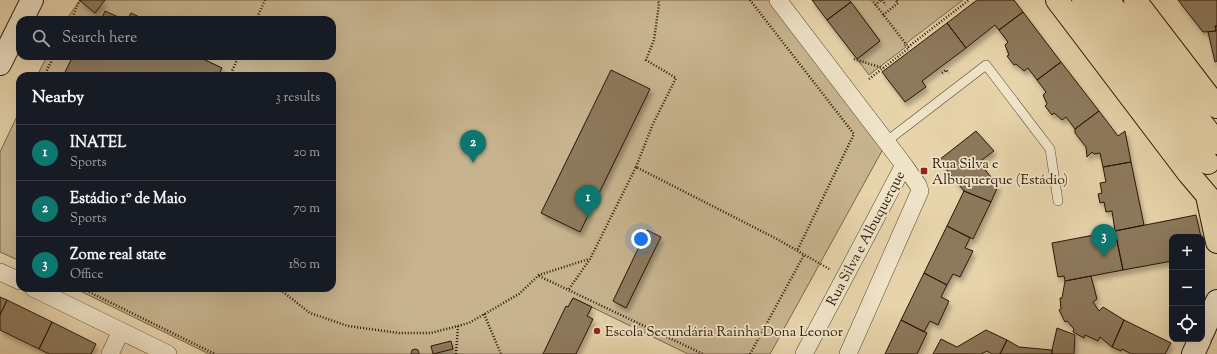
<!DOCTYPE html>
<html lang="en">
<head>
<meta charset="utf-8">
<style>
  body { margin:0; font-family:"Sorts Mill Goudy",serif; background:#20242c; color:#f1f3f6 }
  .controls { position:absolute; right:12px; bottom:12px; display:grid; overflow:hidden; border-radius:8px; box-shadow:0 4px 16px #0002 }
  .controls button { width:36px; height:36px; display:grid; place-items:center; padding:0; border:0; border-bottom:1px solid #363941; background:#171b24; color:#f1f3f6; font:20px sans-serif }
  .you { position:absolute; left:641px; top:239px; width:14px; height:14px; margin:-10px; border:3px solid #fff; border-radius:50%; background:#1a73e8; box-shadow:0 0 0 6px #1a73e833 }
  .badge { display:grid; place-items:center; width:26px; height:26px; border-radius:50%; background:#0f766e; color:#fff; font-size:13px; font-weight:700 }
  .pin { position:absolute; translate:-50% -33px; filter:drop-shadow(0 1px 2px #0008) }
  .pin::after { content:''; position:absolute; top:21px; width:14px; height:12px; background:inherit; clip-path:polygon(0 0,100% 0,50% 100%) }
  .list { margin:0; padding:0; list-style:none }
  h2 { display:flex; justify-content:space-between; align-items:center; height:52px; margin:0; padding:0 16px; font-size:17px }
  h2 small { font-size:13px; font-weight:400; color:#9ea1a6 }
  .list li { display:grid; grid-template-columns:26px 1fr auto; gap:12px; align-items:center; box-sizing:border-box; height:56px; padding:0 16px; border-top:1px solid #363941 }
  .list b { display:block; font-size:15px; white-space:nowrap }
  .list p { margin:0; font-size:13px; white-space:nowrap; color:#9ea1a6 }
  .list em { font-size:13px; font-style:normal; color:#9ea1a6 }
  .icon { flex:none; width:22px; height:22px; fill:none; stroke:currentColor; stroke-width:2; stroke-linecap:round; stroke-linejoin:round }
  .map { position:relative; flex:none; width:1217px; height:354px; overflow:hidden }
  .search { position:absolute; background:#171b24; box-shadow:0 4px 16px #0002; left:16px; top:16px; width:320px; height:44px; display:flex; align-items:center; gap:10px; box-sizing:border-box; padding:0 14px; border-radius:12px; color:#9ea1a6; font-size:15px }
  .panel { position:absolute; background:#171b24; box-shadow:0 4px 16px #0002; left:16px; top:72px; width:320px; height:220px; border-radius:12px }
  .map>svg:first-child { display:block }
  .green { fill:#c7b48f; stroke:#79654a }
  .building { fill:#8d795b; stroke:#2b1604; filter:url(#shadow) }
  .lines { fill:none; stroke-linecap:round; stroke-linejoin:round }
  .lane-casing { stroke:#5a462e; stroke-width:10 }
  .street-casing { stroke:#5a462e; stroke-width:18 }
  .secondary-casing { stroke:#2b1604; stroke-width:24 }
  .primary-casing { stroke:#2b1604; stroke-width:24 }
  .path { stroke:#2b1604; stroke-width:2.5; stroke-dasharray:1 2; stroke-linecap:butt }
  .lane { stroke:#efe3c8; stroke-width:9 }
  .street { stroke:#efe3c8; stroke-width:17 }
  .secondary { stroke:#efe3c8; stroke-width:22 }
  .primary { stroke:#e7d4ab; stroke-width:22 }
  .poi-dot { fill:#8f2418; stroke:#efe3c8; stroke-width:1.5 }
  .labels { text-anchor:middle; stroke-width:3.5; stroke-linejoin:round; paint-order:stroke }
  .poi-label { font-size:14px; fill:#2b1604; stroke:#efe3c8; text-anchor:start }
  .street-label { font-size:14px; fill:#2b1604; stroke:#efe3c8 }
</style>
</head>
<body>
<div class="map">
<svg width="1217" height="354" viewBox="0 0 1217 354">
  <defs>
    <filter id="shadow"><feDropShadow dx="2.5" dy="4.5" stdDeviation="2" flood-color="#0004"/></filter>
  </defs>
  <rect width="100%" height="100%" fill="#e7d4ab"/>
  <filter id="stains"><feTurbulence type="fractalNoise" baseFrequency=".005" numOctaves="4"/><feColorMatrix values="0 0 0 0 .2 0 0 0 0 .09 0 0 0 0 .02 0 0 0 .5 -.17"/></filter>
  <radialGradient id="worn" r=".72"><stop offset=".6" stop-color="#630" stop-opacity="0"/><stop offset="1" stop-color="#630" stop-opacity=".3"/></radialGradient>
  <path class="green" d="M80,0H774L883,149L770,354H688L573,298L543,354H209L74,288H332V76H37L47,56H332V20H66Z
    M849,0H963L904,45L906,47L869,75L857,59L880,41Z
    M20,110V261L0,252V152Z"/>
  <path class="building" d="M79,0H105L95,13Z
    M812,0H849L851,2L827,20Z
    M977,0H1014L1023,12L999,30L995,25L966,48L947,23Z
    M1178,0H1217V26H1215L1216,31L1203,32Z
    M851,2L880,41L857,59L827,20Z
    M105,11L125,20H101Z
    M1023,12L1061,62L1037,80L1028,68L1024,71L1016,64L1014,65L1007,56L1009,55L1005,45L1008,42L999,30Z
    M131,13L146,20H127Z
    M947,23L966,48L922,81L926,87L905,102L882,72Z
    M1215,26H1217V61L1215,62L1208,32L1216,31Z
    M73,56H205L203,59L222,68L218,76H63Z
    M1061,62L1099,111L1075,129L1066,117L1062,120L1054,113L1052,115L1045,106L1047,104L1043,95L1046,92L1037,80Z
    M611,70L650,89L580,232L541,213Z
    M1099,111L1118,136L1125,131L1131,162L1103,167L1100,153L1094,154L1092,152L1087,157L1086,147L1075,133V129Z
    M976,131L994,151L979,162L998,186L991,202L964,191L939,160Z
    M1131,162L1144,225L1115,231L1112,211L1106,212L1104,202L1100,203L1098,194L1102,193L1100,183L1106,182L1103,167Z
    M964,191L991,202L973,239L947,226Z
    M1196,215L1201,237H1172V261L1123,270L1115,231Z
    M947,226L970,238L965,248L973,251L960,277L953,274L947,285L924,273Z
    M647,230L661,237L626,308L613,301Z
    M1115,231L1123,270L1065,281L1064,276L1058,277L1052,243Z
    M924,273L947,285L941,297L949,301L938,325L930,321L924,332L901,320Z
    M1091,276L1097,299L1093,302L1099,311L1103,307L1124,320L1112,347L1100,337L1098,341L1085,335L1084,338L1073,332L1074,329L1067,321L1065,322L1059,310L1061,309L1060,298H1062L1065,281Z
    M0,297L7,300L0,315Z
    M573,298L592,307L587,316L593,319L576,354H543L566,306L568,307Z
    M7,300L52,322L39,349L0,330V315Z
    M901,320L927,333L917,354H885Z
    M1124,320L1171,343L1165,354H1131L1122,349L1121,351L1112,347Z
    M52,322L96,344L91,354H49L39,349Z
    M1057,328L1075,335L1074,354H1052V350Z
    M986,330L1007,340L1000,354H992L987,351L981,354H933L941,339L957,347Z
    M1007,340L1019,347L1052,350V354H1000Z
    M451,341L453,349L433,354L431,346Z
    M415,349L418,350L419,354H411L412,350Z"/>
  <g class="lines">
    <defs>
      <path id="lane" d="M887,141L986,65L1050,149L1058,201"/>
      <path id="street" d="M778,0L904,165L918,185L920,191L848,354
        M0,272L20,281
        M33,288L168,354
        M110,354L121,331
        M804,354L904,165"/>
      <path id="secondary" d="M22,20L32,0
        M0,64L20,24
        M1202,334L1217,301
        M1193,354L1200,339"/>
      <path id="primary" d="M1057,0L1189,174L1217,207
        M1083,0L1208,163
        M1108,0L1217,143
        M1135,0L1217,107
        M1207,196L1217,242"/>
    </defs>
    <use href="#lane" class="lane-casing"/>
    <use href="#street" class="street-casing"/>
    <use href="#secondary" class="secondary-casing"/>
    <use href="#primary" class="primary-casing"/>
    <path class="path" d="M750,0L854,134L797,251
      M882,0L886,5
      M875,5L881,0
      M883,15L898,3L896,0
      M71,20L80,0
      M256,20L265,0
      M908,47L969,0
      M854,59L883,68
      M942,73L946,70L949,73
      M44,76L54,56
      M234,76L232,71L239,56
      M869,79L909,48L872,0
      M636,167L653,124L676,78L646,60L654,40L659,4L658,0
      M539,276L703,354
      M81,288L215,354
      M278,288L310,313L348,326L399,333H431L469,323L519,294L539,275L589,259
      M569,289L590,259L636,167L777,239L831,270
      M484,314L501,354
      M456,354L458,326
      M750,354L804,255"/>
    <use href="#lane" class="lane"/>
    <use href="#street" class="street"/>
    <use href="#secondary" class="secondary"/>
    <use href="#primary" class="primary"/>
  </g>
  <g class="poi-dot">
    <rect x="920" y="167" width="8" height="8" rx="2"/>
    <circle cx="597" cy="331" r="4"/>
  </g>
  <g class="labels">
    <g class="poi-label">
      <text x="932" y="168">Rua Silva e<tspan x="932" dy="16">Albuquerque (Estádio)</tspan></text>
      <text x="605" y="336">Escola Secundária Rainha Dona Leonor</text>
    </g>
    <g class="street-label">
      <text transform="translate(865 238) rotate(-62)" y="5">Rua Silva e Albuquerque</text>
    </g>
  </g>
  <rect width="100%" height="100%" filter="url(#stains)"/>
  <rect width="100%" height="100%" fill="url(#worn)"/>
</svg>
<div class="controls">
<button>+</button>
<button>−</button>
<button><svg class="icon" aria-label="locate" viewBox="0 0 24 24"><circle cx="12" cy="12" r="6"/><path d="M12 2v4M12 18v4M2 12h4M18 12h4"/></svg></button>
</div>
<div class="you"></div>
<div class="pin badge" style="left:588px;top:218px">1</div>
<div class="pin badge" style="left:473px;top:163px">2</div>
<div class="pin badge" style="left:1104px;top:257px">3</div>
<div class="search"><svg class="icon" aria-label="search" viewBox="0 0 24 24"><circle cx="10" cy="10" r="6"/><path d="M15 15l6 6"/></svg>Search here</div>
<section class="panel">
<h2>Nearby<small>3 results</small></h2>
<ul class="list">
<li><span class="badge">1</span><div><b>INATEL</b><p>Sports</p></div><em>20 m</em></li>
<li><span class="badge">2</span><div><b>Estádio 1º de Maio</b><p>Sports</p></div><em>70 m</em></li>
<li><span class="badge">3</span><div><b>Zome real state</b><p>Office</p></div><em>180 m</em></li>
</ul>
</section>
</div>
</body>
</html>
